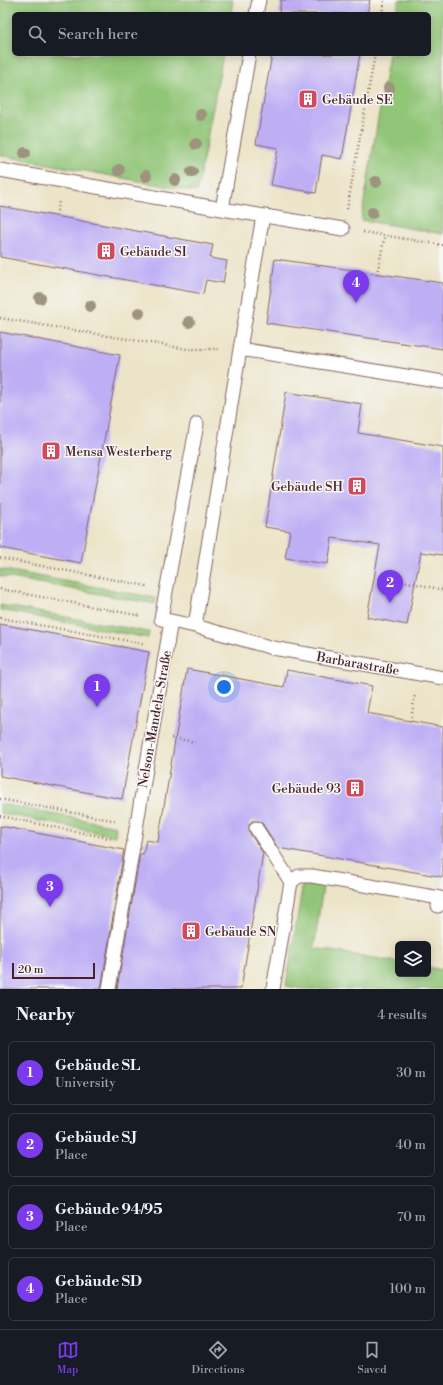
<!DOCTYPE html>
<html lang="en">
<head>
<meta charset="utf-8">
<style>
  body { margin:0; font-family:"Libre Bodoni",serif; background:#242831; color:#f1f3f6 }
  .controls { position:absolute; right:12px; bottom:12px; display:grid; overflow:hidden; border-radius:6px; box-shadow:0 2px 10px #0003 }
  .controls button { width:36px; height:36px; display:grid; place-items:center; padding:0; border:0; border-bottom:1px solid #363941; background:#171b24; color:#f1f3f6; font:20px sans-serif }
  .scale { position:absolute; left:12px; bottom:10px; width:83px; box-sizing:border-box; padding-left:4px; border:2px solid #4a1f2b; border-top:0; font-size:11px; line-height:14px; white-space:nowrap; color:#4a1f2b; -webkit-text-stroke:3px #f6f6f2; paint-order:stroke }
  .you { position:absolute; left:224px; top:687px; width:14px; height:14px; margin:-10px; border:3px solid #fff; border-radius:50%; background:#1a73e8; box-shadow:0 0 0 6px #1a73e833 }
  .badge { display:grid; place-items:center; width:26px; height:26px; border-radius:50%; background:#7c3aed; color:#fff; font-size:13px; font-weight:700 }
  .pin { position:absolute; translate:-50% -33px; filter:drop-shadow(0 1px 2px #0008) }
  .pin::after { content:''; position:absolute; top:21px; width:14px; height:12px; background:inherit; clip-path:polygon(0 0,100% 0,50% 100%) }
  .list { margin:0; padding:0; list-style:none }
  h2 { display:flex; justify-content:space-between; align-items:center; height:52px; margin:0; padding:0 16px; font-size:17px }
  h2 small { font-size:13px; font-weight:400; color:#9ea1a6 }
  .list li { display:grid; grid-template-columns:26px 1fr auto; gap:12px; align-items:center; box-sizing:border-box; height:64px; margin:0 8px 8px; padding:0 8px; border:1px solid #363941; border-radius:6px }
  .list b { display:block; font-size:15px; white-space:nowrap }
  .list p { margin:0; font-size:13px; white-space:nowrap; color:#9ea1a6 }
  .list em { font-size:13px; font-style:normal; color:#9ea1a6 }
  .icon { flex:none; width:22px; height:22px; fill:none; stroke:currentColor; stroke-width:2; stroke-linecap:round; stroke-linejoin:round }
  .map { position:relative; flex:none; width:443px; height:989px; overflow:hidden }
  .search { position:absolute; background:#171b24; box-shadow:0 2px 10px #0003; left:12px; right:12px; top:12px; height:44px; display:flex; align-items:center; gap:10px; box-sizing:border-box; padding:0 14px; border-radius:6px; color:#9ea1a6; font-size:15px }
  .sheet { height:340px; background:#171b24 }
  nav { display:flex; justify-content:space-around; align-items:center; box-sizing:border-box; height:56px; border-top:1px solid #363941; background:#171b24; font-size:11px; color:#9ea1a6 }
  nav a { display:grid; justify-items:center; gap:2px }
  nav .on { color:#7c3aed }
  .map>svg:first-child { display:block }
  .green { fill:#91c577; stroke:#6e7251 }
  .building { fill:#beaff5 }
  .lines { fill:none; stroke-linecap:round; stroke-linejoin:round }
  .service-casing { stroke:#836462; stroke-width:15 }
  .path { stroke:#836462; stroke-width:2.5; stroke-dasharray:1 3; stroke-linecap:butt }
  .service { stroke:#fff; stroke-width:13 }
  .tree { fill:#9e937e }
  .labels { text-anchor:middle; stroke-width:3; stroke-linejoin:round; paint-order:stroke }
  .poi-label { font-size:13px; fill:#4a1f2b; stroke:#f6f6f2; text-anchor:start }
  .street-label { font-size:13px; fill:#4a1f2b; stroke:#f6f6f2 }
</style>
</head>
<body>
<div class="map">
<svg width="443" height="989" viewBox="0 0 443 989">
  <rect width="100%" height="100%" fill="#f6f6f2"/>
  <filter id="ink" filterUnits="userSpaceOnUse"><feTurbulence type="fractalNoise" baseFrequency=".025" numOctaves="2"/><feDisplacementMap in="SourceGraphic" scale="8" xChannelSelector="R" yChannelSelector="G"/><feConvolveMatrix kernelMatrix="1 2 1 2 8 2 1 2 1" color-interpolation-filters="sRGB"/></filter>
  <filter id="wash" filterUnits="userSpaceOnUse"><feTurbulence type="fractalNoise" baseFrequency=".012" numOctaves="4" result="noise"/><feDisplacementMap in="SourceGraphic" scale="16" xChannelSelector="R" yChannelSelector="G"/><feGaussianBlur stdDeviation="0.9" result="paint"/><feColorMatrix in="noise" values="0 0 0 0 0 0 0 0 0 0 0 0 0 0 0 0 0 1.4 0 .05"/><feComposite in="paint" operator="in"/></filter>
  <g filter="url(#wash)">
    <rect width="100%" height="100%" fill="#ece4c8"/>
    <path class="green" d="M0,0H233L231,14H14V54H223L197,192L0,155Z
      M399,0H443V234L361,220L389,54H429V14H396Z
      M0,569L156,598L155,604L0,576Z
      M0,605L149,632L148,638L0,610Z
      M0,804L116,826L115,836L0,813Z
      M303,883L323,886L314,948L398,962V974H428V967L443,970V989H303L286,986Z"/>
    <g id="blocks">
      <path class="building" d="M281,0H370L367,14H279Z
        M272,54H360L342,159L322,155L316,193L271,185L278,148L256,144Z
        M0,206L213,245L210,258L227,261L223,283L206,280L203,294L0,257Z
        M275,259L443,283V349L266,323Z
        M0,332L120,355L81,563L0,548Z
        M286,392L362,404L358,433L443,447V555L421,552L407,625L367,617L380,545L332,538L328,564L285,558L290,531L265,527Z
        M0,624L149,652L122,799L0,776Z
        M187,669L284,687L287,670L372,686L367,713L443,727V877L278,848L262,823L259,821H252L249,825V832L263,853L241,989H117L140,854H143L146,840L158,842Z
        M0,826L124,850L101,989H0Z"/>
    </g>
  </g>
  <g filter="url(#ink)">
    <use href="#blocks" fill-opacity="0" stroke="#836462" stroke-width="1"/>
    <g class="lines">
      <defs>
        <path id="service" d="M256,14L259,0
          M249,54L222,209L343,229
          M0,170L222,209
          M240,349L263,216
          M171,621L195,626L273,648L443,678
          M195,626L240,349L443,382
          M256,828L291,882L273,989
          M291,882L299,876H312L440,898L438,906
          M109,989L171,621L161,619L197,424"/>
      </defs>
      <use href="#service" class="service-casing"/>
      <path class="path" d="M382,14L384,0
        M347,209L375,54
        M57,211L59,202
        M363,232L443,245
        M377,274L385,235
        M0,318L187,349H219
        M0,558L147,586
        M394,579L443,590
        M0,589L141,616
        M0,618L146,644
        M411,721L415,694
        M171,738L195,742
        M0,799L117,821
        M0,816L113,839"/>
      <use href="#service" class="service"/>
    </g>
    <g class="tree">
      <circle cx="389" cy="88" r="6"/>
      <circle cx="201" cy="115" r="6"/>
      <circle cx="196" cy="144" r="6"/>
      <circle cx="25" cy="153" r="6"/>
      <circle cx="119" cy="170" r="6"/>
      <circle cx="192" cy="172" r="6"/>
      <circle cx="146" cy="176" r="6"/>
      <circle cx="175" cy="180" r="6"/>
      <circle cx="376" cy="182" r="6"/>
      <circle cx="372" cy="213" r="6"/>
      <circle cx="40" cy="298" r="6"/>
      <circle cx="90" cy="306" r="6"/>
      <circle cx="139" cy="313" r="6"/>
      <circle cx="189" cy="322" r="6"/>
    </g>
  </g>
  <defs>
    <symbol id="building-square" viewBox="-11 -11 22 22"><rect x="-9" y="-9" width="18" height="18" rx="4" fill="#d1495b" stroke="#f6f6f2"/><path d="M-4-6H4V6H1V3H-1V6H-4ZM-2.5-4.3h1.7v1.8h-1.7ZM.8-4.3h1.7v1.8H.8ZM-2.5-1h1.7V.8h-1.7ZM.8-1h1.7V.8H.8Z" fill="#fff"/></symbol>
  </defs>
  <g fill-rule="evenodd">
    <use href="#building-square" x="297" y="88" width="22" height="22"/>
    <use href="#building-square" x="95" y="240" width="22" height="22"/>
    <use href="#building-square" x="40" y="440" width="22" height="22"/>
    <use href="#building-square" x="346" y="475" width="22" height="22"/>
    <use href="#building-square" x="344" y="777" width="22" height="22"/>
    <use href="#building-square" x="180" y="920" width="22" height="22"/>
  </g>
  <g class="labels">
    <g class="poi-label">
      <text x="322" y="104">Gebäude SE</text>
      <text x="120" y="256">Gebäude SI</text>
      <text x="65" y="456">Mensa Westerberg</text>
      <text x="343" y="491" text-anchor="end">Gebäude SH</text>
      <text x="341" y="793" text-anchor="end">Gebäude 93</text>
      <text x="205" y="936">Gebäude SN</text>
    </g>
    <g class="street-label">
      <text transform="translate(358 663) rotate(10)" y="5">Barbarastraße</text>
      <text transform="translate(154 719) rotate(-80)" y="5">Nelson-Mandela-Straße</text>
    </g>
  </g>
</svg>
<div class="controls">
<button><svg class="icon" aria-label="layers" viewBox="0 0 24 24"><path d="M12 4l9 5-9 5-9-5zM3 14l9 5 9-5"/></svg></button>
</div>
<div class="scale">20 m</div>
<div class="you"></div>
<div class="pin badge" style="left:97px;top:707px">1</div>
<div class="pin badge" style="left:390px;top:603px">2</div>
<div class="pin badge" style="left:50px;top:907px">3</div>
<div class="pin badge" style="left:356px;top:303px">4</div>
<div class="search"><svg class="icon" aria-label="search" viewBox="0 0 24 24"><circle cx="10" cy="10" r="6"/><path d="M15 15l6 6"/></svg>Search here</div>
</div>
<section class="sheet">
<h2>Nearby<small>4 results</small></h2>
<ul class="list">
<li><span class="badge">1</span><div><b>Gebäude SL</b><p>University</p></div><em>30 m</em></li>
<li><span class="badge">2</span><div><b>Gebäude SJ</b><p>Place</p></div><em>40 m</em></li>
<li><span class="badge">3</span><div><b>Gebäude 94/95</b><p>Place</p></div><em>70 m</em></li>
<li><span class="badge">4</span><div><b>Gebäude SD</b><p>Place</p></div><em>100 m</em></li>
</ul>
</section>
<nav>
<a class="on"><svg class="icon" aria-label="map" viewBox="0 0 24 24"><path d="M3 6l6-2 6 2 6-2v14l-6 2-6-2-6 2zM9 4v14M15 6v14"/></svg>Map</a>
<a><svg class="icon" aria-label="directions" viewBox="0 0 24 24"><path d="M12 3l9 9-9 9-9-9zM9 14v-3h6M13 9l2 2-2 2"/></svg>Directions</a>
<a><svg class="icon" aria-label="saved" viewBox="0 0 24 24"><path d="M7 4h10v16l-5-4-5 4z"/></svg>Saved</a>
</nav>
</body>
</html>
